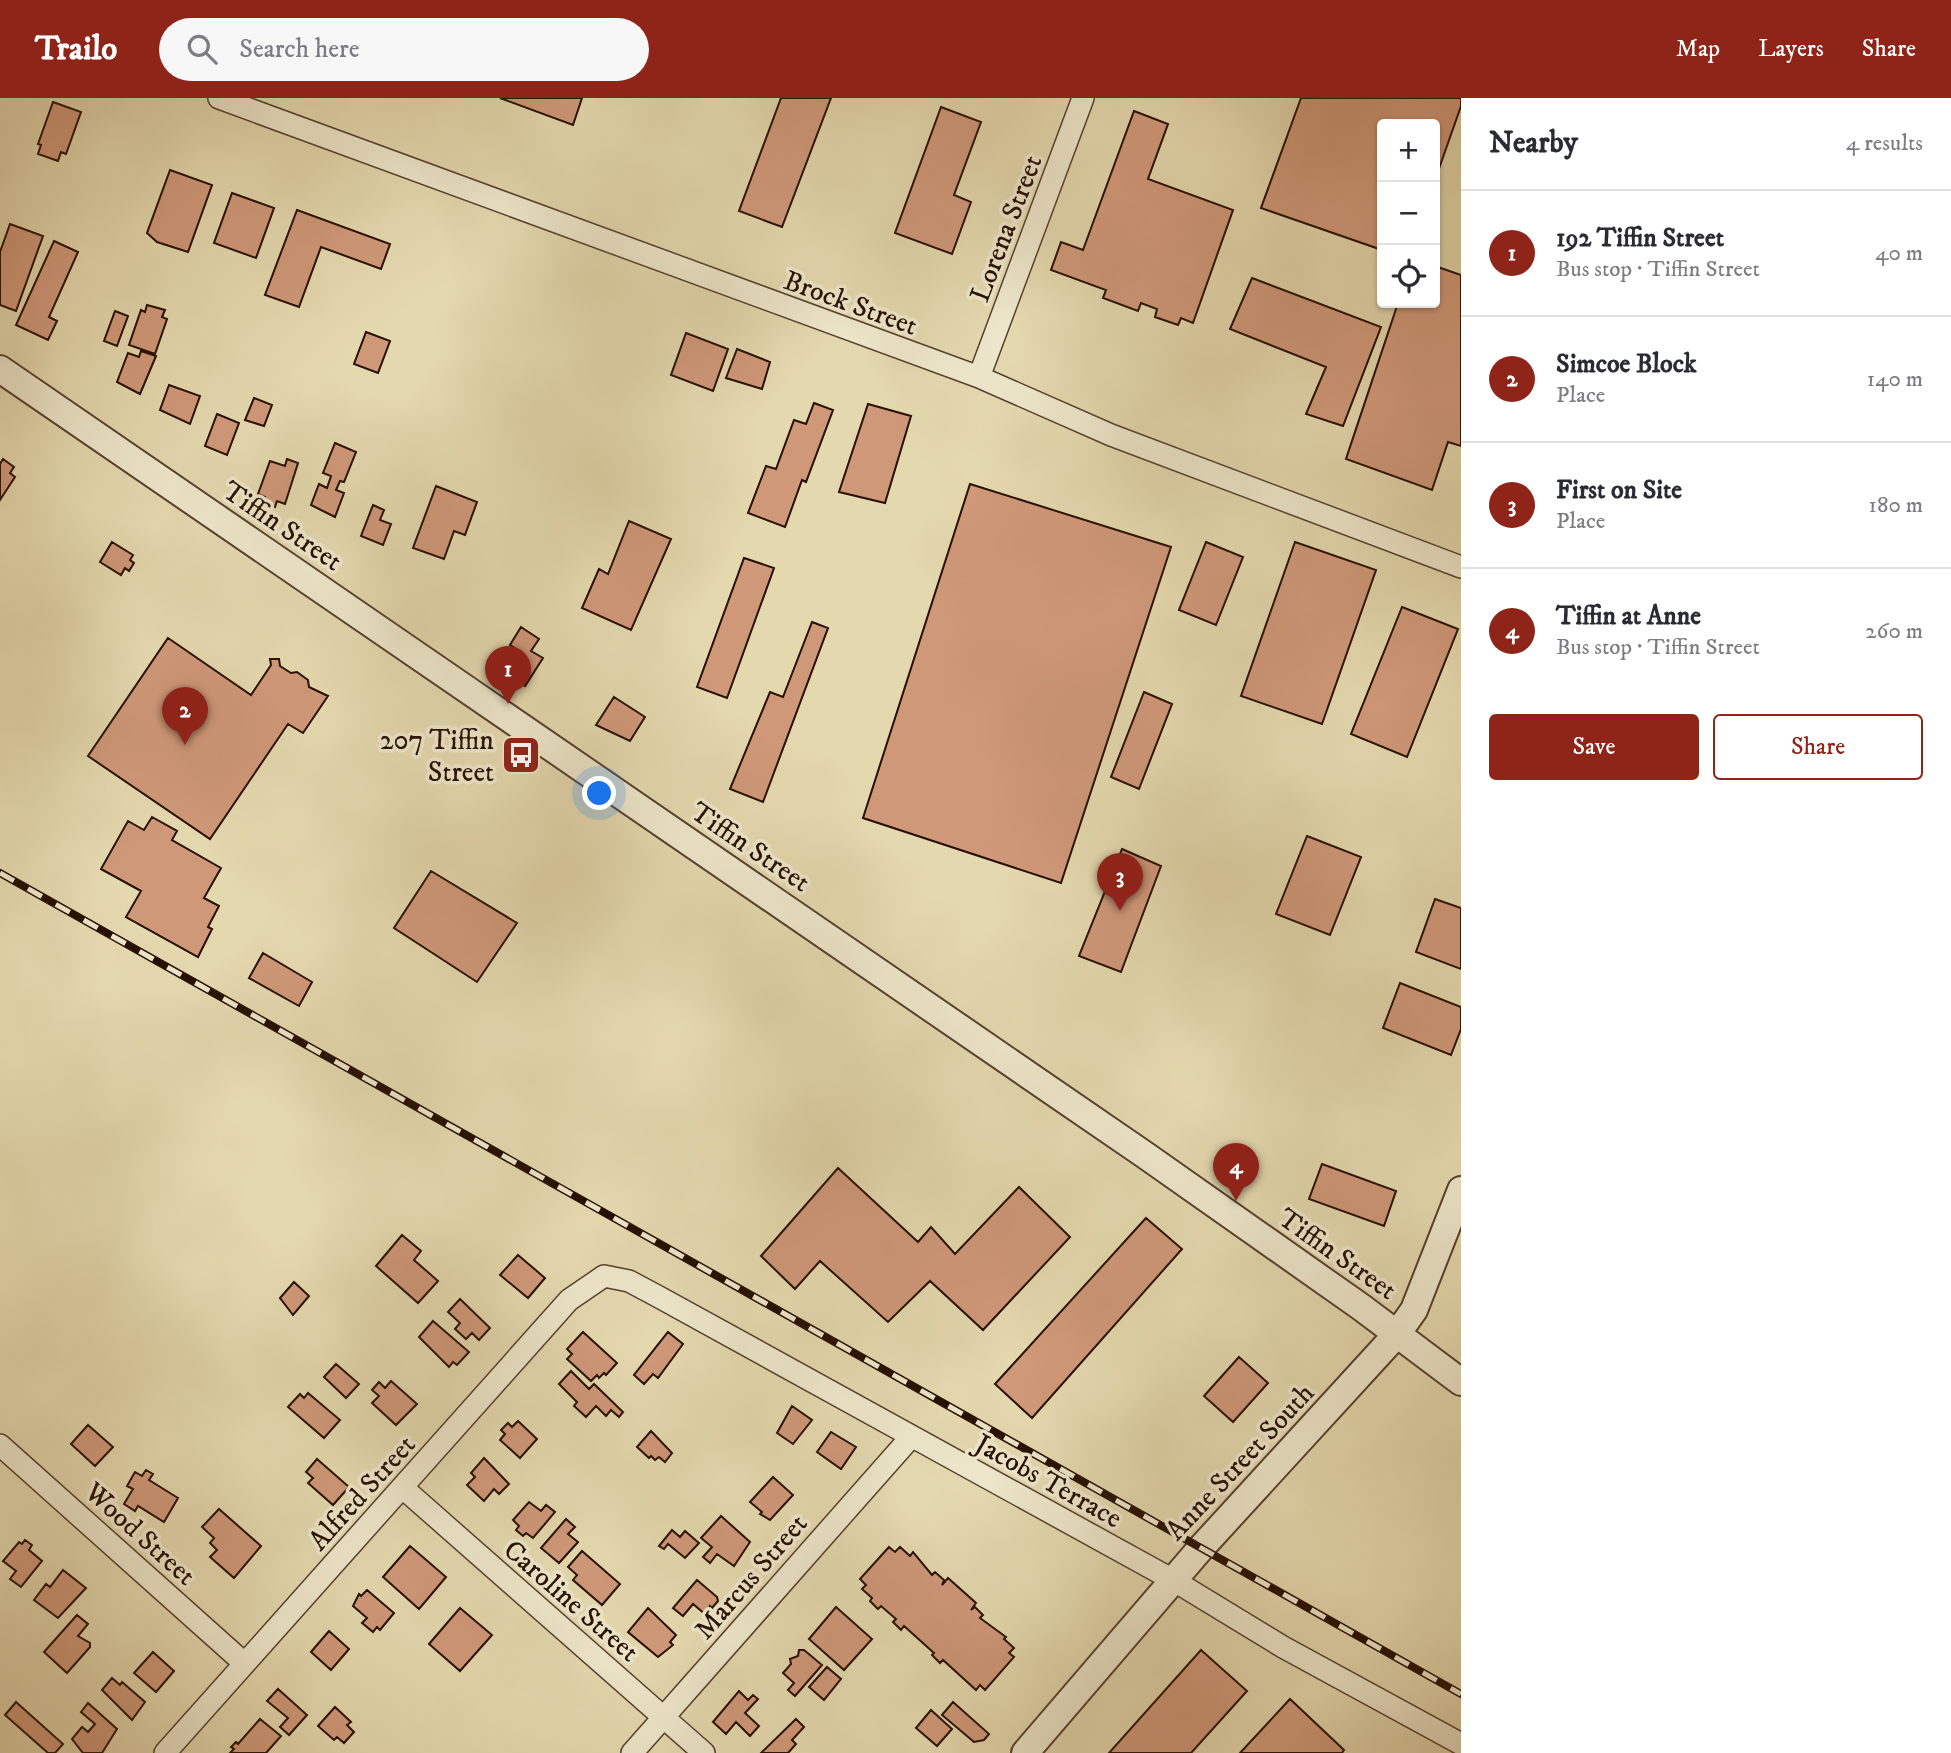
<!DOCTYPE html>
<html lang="en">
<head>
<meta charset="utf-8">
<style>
  body { margin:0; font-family:"IM FELL DW Pica",serif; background:#f7f7f7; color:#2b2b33 }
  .controls { position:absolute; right:21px; top:21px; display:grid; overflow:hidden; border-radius:7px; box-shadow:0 2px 5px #0004 }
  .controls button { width:63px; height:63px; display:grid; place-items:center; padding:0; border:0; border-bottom:2px solid #e1e1e2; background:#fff; color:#2b2b33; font:35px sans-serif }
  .you { position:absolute; left:600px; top:696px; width:24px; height:24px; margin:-18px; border:5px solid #fff; border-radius:50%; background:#1a73e8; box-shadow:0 0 0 10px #1a73e833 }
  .badge { display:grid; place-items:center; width:46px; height:46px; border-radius:50%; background:#8f2418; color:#fff; font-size:23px; font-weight:700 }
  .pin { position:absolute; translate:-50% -58px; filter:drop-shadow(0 2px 4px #0008) }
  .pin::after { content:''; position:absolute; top:37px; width:24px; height:21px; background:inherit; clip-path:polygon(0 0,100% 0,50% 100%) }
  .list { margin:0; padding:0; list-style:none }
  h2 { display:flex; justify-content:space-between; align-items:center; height:91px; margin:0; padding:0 28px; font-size:30px }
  h2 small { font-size:23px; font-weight:400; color:#7c7c81 }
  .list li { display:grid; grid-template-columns:46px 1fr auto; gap:21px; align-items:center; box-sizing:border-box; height:126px; padding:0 28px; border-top:2px solid #e1e1e2 }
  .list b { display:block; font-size:26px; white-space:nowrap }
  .list p { margin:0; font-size:23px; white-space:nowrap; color:#7c7c81 }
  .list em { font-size:23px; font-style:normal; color:#7c7c81 }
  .actions { display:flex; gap:14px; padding:21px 28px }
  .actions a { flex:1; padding:16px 0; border:2px solid #8f2418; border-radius:7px; text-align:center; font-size:24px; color:#8f2418 }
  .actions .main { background:#8f2418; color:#fff }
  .icon { flex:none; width:38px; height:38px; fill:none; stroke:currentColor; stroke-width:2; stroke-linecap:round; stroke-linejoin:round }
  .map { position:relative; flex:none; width:1461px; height:1655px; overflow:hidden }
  header { display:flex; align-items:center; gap:42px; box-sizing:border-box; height:98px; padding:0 35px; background:#8f2418; color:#fff }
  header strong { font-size:33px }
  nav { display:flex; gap:38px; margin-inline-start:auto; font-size:24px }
  .search { width:490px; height:63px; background:#f7f7f7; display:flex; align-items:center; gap:18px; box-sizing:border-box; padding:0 24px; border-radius:38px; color:#7c7c81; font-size:26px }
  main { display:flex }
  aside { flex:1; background:#fff }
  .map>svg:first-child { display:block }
  .building { fill:#cf9879; stroke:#260f02; stroke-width:2 }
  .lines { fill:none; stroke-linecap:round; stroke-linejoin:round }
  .minor-casing { stroke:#56412d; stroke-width:24 }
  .tertiary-casing { stroke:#56412d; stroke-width:30 }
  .minor { stroke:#ede6ca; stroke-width:21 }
  .tertiary { stroke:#ede6ca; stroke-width:26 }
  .rail-casing { stroke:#260f02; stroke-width:8 }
  .rail { stroke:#ede6ca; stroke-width:5; stroke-dasharray:16; stroke-linecap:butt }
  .labels { text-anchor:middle; stroke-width:7; stroke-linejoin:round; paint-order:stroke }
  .street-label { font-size:28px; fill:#260f02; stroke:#ede6ca }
  .poi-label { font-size:28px; fill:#260f02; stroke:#ede6ca; text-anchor:end }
</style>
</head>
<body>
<header>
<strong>Trailo</strong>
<div class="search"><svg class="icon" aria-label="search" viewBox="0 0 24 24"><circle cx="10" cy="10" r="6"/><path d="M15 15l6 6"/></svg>Search here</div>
<nav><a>Map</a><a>Layers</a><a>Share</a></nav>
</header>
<main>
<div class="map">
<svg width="1461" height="1655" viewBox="0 0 1461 1655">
  <rect width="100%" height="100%" fill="#e4d8ae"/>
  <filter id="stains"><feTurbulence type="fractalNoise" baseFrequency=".00286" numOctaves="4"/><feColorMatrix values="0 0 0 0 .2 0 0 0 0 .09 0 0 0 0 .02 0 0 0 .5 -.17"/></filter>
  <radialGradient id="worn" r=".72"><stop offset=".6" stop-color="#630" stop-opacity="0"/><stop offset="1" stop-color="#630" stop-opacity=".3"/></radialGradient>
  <path class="building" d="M500,0H582L573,27Z
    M781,0H831L782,129L739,113Z
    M1301,0H1461V8L1435,82V26H1382V152L1261,110Z
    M53,4L81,14L66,56L61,54L58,63L38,56L41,47L38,46Z
    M941,9L981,24L954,97L971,104L952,156L895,135Z
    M1134,13L1168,26L1148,81L1233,112L1193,225L1181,220L1178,227L1155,219L1157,211L1141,205L1138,213L1103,200L1106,192L1051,172L1061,144L1083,152Z
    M170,72L212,87L188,154L157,144L147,135Z
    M232,95L274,110L256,160L214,145Z
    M297,112L390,146L381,171L321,149L299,209L265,197Z
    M10,126L43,138L16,213L0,207V154Z
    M54,143L78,154L49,219L57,223L48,242L16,227Z
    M1435,168L1461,177V348L1448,344L1432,392L1346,361L1398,205H1435Z
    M1252,180L1381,229L1343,328L1306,316L1326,269L1230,231Z
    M147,207L165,212L162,219L167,221L155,256L129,247L141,212L145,214Z
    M115,213L128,218L117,248L104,243Z
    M366,234L390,243L378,275L354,266Z
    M686,235L728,251L713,293L671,277Z
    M737,251L770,264L762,291L726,280Z
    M141,253L156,258L140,296L117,284L128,255L139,259Z
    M169,287L200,298L190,326L160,312Z
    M254,300L272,307L264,328L245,322Z
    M814,305L833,312L806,384L802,382L785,429L748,415L766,368L776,371L794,322L806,326Z
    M868,306L911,318L885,405L839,394Z
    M217,316L239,325L227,357L205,348Z
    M335,345L356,354L344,384L340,383L336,392L344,395L335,419L311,407L319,386L327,390L331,378L323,375Z
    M3,361L14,369L10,375L15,379L0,402V366Z
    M287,361L298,365L285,406L277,403L275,409L263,405L265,399L258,396L270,363L285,368Z
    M970,386L1171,449L1061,785L863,720Z
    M436,388L477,404L465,437L454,433L444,461L413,450Z
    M373,407L384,412L380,422L391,426L383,447L361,438Z
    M629,423L671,441L631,532L582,510L599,471L608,476Z
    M112,444L133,457L130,462L134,465L129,473L125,470L121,477L100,464Z
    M1206,444L1243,459L1216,527L1179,512Z
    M1295,444L1376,472L1322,626L1241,598Z
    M744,460L774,470L727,600L697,589Z
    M1402,509L1458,531L1407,659L1351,636Z
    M812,524L828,530L763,704L730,691L770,594L783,599Z
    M521,529L539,541L531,553L543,560L525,588L503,574L518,552L510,547Z
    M168,540L251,597L271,567L270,561H279L280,568L291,575L297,574L308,582L309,589L328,598L303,635L288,626L210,741L88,658Z
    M1144,594L1172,606L1139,691L1111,679Z
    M614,599L645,619L630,643L596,627Z
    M152,719L177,733L172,742L221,770L204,800L219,808L208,829L212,831L198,859L126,819L141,793L101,771L128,723L144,732Z
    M1307,738L1361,759L1330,837L1276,816Z
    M1122,751L1161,768L1121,874L1079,858Z
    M431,773L517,825L477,884L394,830Z
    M1435,801L1461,810V871L1416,854Z
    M263,855L312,884L299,908L249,880Z
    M1400,885L1461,909V931L1451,957L1383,930Z
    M1322,1066L1396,1093L1384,1128L1309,1101Z
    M838,1070L918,1144L931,1129L955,1156L1019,1089L1070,1139L983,1232L930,1183L888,1224L820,1163L795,1191L761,1158Z
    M1146,1120L1182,1151L1032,1320L995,1286Z
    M402,1137L421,1153L414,1162L438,1183L418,1205L376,1168Z
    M518,1157L545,1180L528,1200L500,1177Z
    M294,1184L309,1198L293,1217L280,1200Z
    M460,1201L490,1230L479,1242L472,1235L466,1241L455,1231L460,1225L448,1214Z
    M433,1223L469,1254L457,1267L453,1264L449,1269L419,1239Z
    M583,1234L617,1265L606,1277L604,1275L599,1280L597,1277L591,1283L567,1261L572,1256L567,1251Z
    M668,1234L683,1246L658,1280L653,1276L644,1286L634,1277Z
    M1239,1259L1268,1285L1233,1324L1204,1298Z
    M336,1266L359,1286L346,1300L324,1279Z
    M571,1273L589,1291L594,1286L623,1314L619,1319L611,1312L606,1318L596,1308L586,1319L574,1308L577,1304L559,1286Z
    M391,1283L417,1306L396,1327L372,1305L379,1298L372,1292L379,1284L385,1290Z
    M308,1295L340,1322L324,1340L288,1309L300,1296L304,1300Z
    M792,1308L812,1322L793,1346L777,1335Z
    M518,1323L537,1341L520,1360L500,1342L505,1336L501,1332L508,1325L512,1329Z
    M88,1327L113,1349L95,1368L71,1346Z
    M651,1333L672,1355L665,1364L659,1359L655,1362L651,1358L649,1360L637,1349Z
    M831,1334L856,1349L841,1371L817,1354Z
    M484,1360L509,1386L499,1396L494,1391L484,1403L467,1387L475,1379L471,1375Z
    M317,1361L349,1389L333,1407L308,1385L313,1380L306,1374Z
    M146,1372L153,1376L149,1382L178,1400L164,1424L138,1408L135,1413L124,1406L133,1391L127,1388L135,1374L142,1378Z
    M773,1379L793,1397L770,1422L760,1416L762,1414L750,1404Z
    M529,1404L541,1413L546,1407L555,1414L533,1440L526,1435L523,1438L516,1432L519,1428L513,1422Z
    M219,1411L261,1448L234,1480L210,1459L217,1452L210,1445L214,1440L202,1429Z
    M721,1418L750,1444L734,1468L717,1456L710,1465L703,1459L712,1449L701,1440Z
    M566,1421L575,1429L568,1436L578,1444L559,1465L541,1450Z
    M672,1432L680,1439L685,1433L699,1445L685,1460L668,1446L664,1451L659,1448Z
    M25,1442L32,1447L29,1452L42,1463L21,1489L10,1481L16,1473L3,1463L19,1444L22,1446Z
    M410,1448L446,1479L419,1511L383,1479Z
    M889,1449L895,1454L900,1449L910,1458L913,1454L932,1477L935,1474L944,1482L942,1487L948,1480L976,1505L971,1512L975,1509L983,1517L980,1520L1006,1539L1004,1541L1014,1550L1009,1555L1014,1559L985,1592L980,1587L976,1592L943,1562L940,1565L932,1557L934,1555L904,1528L901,1532L893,1524L896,1521L881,1508L878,1511L870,1503L872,1500L862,1491L866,1487L860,1481Z
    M582,1453L620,1486L602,1507L573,1482L577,1477L568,1469Z
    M63,1472L86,1490L58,1520L34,1502L46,1486L50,1489Z
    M697,1482L717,1499L718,1503L712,1510L710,1508L706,1517L693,1506L683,1518L673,1510Z
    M367,1492L394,1515L380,1532L377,1529L373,1534L362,1525L367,1520L353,1508L359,1496L361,1498Z
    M836,1509L872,1541L844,1572L809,1541Z
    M460,1510L492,1537L460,1573L429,1546Z
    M648,1510L676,1537L670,1544L673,1547L658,1559L628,1534Z
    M77,1517L88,1526L78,1538L90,1545V1549L67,1575L44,1554Z
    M329,1533L349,1551L331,1572L311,1554Z
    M799,1552H804L822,1567L795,1598L788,1592L794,1585L783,1575L791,1566L790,1561L798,1558Z
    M1201,1552L1247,1593L1191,1655H1109Z
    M153,1554L174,1573L156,1594L134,1575Z
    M827,1569L841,1581L824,1602L809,1589Z
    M112,1580L120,1587L122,1584L145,1604L132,1622L102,1592Z
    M278,1591L307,1617L289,1637L280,1629L288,1620L267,1603Z
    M739,1593L748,1602L753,1597L758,1601L745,1615L759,1628L750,1638L736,1624L726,1636L713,1624Z
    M1290,1601L1344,1652L1342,1655H1240Z
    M16,1604L63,1646L55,1655H48L5,1617Z
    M953,1604L989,1636L984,1642L974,1644L942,1617Z
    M88,1605L117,1631L102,1655H83L72,1641L82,1629L88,1634L95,1626L81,1614Z
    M335,1609L351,1624L347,1627L354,1634L344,1645L337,1639L334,1642L318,1628Z
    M931,1612L952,1631L937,1648L916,1630Z
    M260,1621L281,1638L266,1655H230L234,1651L231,1649L236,1644L238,1646Z
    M796,1621L804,1629L792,1642L796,1646L788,1655H761Z"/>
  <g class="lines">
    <defs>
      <path id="minor" d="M219,0L979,279L1111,337L1461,469
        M979,279L1083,0
        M0,1347L244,1565
        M403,1390L704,1655
        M165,1655L569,1202L604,1178L629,1183L659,1199L1173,1482L1283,1549L1461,1646
        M632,1655L911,1339"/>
      <path id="tertiary" d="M0,271L1145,1057L1361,1209L1461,1284
        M1025,1655L1201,1450L1397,1236L1414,1212L1461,1092"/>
    </defs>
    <use href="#minor" class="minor-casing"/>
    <use href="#tertiary" class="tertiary-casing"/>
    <use href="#minor" class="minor"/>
    <use href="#tertiary" class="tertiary"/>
    <defs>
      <path id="rail" d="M0,775L1461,1596"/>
    </defs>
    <use href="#rail" class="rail-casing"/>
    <use href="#rail" class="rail"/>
  </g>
  <defs>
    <symbol id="bus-square" viewBox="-11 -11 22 22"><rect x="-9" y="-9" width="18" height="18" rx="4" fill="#8f2418" stroke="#ede6ca"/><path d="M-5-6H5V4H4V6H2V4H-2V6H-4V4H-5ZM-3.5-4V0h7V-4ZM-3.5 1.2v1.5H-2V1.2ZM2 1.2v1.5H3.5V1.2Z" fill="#fff"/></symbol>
  </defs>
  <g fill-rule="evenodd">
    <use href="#bus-square" x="499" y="635" width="44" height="44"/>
  </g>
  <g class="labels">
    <g class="street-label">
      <text transform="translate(1005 130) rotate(-69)" y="10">Lorena Street</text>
      <text transform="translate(851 204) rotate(20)" y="10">Brock Street</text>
      <text transform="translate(283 427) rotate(34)" y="10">Tiffin Street</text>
      <text transform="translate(751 748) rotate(34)" y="10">Tiffin Street</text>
      <text transform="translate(1338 1155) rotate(35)" y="10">Tiffin Street</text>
      <text transform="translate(1239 1363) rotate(-47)" y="10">Anne Street South</text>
      <text transform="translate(1049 1382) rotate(29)" y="10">Jacobs Terrace</text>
      <text transform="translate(361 1394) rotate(-48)" y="10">Alfred Street</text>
      <text transform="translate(141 1435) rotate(42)" y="10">Wood Street</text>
      <text transform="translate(750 1478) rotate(-49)" y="10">Marcus Street</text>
      <text transform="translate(572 1502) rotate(41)" y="10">Caroline Street</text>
    </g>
    <g class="poi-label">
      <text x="494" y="651">207 Tiffin<tspan x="494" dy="32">Street</tspan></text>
    </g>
  </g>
  <rect width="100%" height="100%" filter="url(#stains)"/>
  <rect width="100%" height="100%" fill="url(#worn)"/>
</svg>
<div class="controls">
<button>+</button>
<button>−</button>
<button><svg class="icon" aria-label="locate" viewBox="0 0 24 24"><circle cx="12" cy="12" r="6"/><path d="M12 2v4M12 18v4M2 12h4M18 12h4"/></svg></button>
</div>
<div class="you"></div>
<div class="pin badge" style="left:508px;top:606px">1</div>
<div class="pin badge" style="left:185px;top:647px">2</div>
<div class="pin badge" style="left:1120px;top:813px">3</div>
<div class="pin badge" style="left:1236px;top:1103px">4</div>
</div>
<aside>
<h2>Nearby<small>4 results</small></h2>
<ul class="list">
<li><span class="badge">1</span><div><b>192 Tiffin Street</b><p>Bus stop · Tiffin Street</p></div><em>40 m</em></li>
<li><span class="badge">2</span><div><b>Simcoe Block</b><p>Place</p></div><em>140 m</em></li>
<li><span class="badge">3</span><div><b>First on Site</b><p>Place</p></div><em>180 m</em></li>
<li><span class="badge">4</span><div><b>Tiffin at Anne</b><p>Bus stop · Tiffin Street</p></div><em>260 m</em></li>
</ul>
<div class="actions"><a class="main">Save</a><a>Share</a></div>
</aside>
</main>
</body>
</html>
